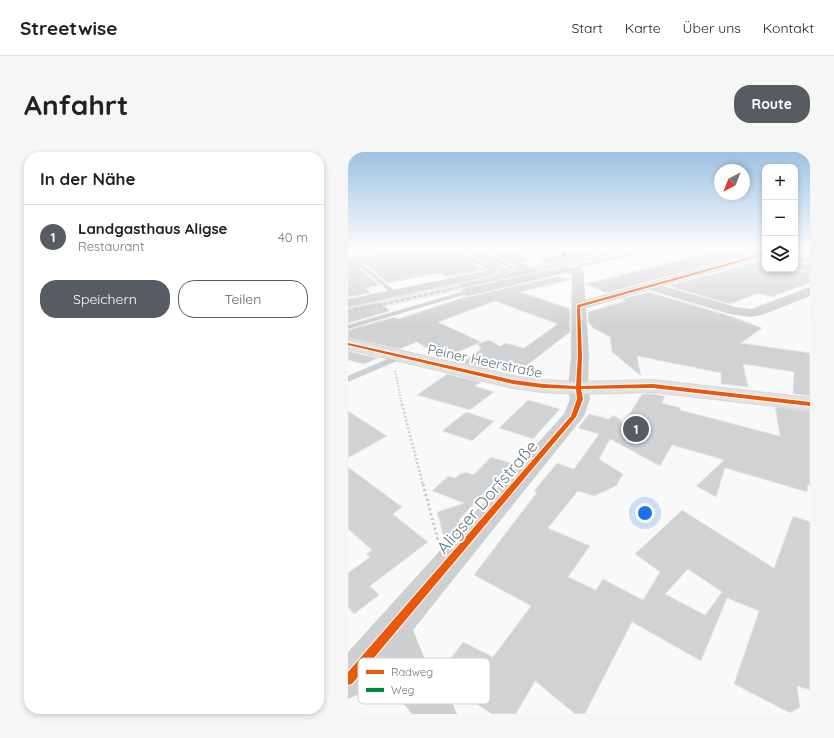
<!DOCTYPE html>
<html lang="de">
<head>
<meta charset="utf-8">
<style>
  body { margin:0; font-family:Quicksand,sans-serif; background:#f6f6f6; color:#202124 }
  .controls { position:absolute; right:12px; top:12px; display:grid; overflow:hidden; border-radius:8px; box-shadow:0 2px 6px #0003 }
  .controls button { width:36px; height:36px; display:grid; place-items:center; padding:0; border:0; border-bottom:1px solid #e0e0e0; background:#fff; color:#202124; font:20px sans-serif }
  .compass { position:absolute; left:366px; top:12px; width:36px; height:36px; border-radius:50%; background:#fff; box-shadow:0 2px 6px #0003; rotate:222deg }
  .you { position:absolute; left:297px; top:361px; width:14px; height:14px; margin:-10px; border:3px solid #fff; border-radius:50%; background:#1a73e8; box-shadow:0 0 0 6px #1a73e833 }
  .badge { display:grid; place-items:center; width:26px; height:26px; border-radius:50%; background:#565c61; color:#fff; font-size:13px; font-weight:700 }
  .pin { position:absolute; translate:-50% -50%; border:2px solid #fff; box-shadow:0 1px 4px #0006 }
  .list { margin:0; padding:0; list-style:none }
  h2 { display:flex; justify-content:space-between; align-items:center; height:52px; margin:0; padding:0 16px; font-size:17px }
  h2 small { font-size:13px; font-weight:400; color:#757577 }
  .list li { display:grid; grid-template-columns:26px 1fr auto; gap:12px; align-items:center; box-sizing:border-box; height:64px; padding:0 16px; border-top:1px solid #e0e0e0 }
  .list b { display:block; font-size:15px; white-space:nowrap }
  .list p { margin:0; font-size:13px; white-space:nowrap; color:#757577 }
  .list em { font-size:13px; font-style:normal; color:#757577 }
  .actions { display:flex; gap:8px; padding:12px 16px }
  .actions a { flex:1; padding:9px 0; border:1px solid #565c61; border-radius:16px; text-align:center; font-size:14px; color:#565c61 }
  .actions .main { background:#565c61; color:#fff }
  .icon { flex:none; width:22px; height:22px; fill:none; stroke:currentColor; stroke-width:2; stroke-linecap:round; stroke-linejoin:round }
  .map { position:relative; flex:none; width:462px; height:562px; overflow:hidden; border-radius:16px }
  header { display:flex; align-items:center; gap:24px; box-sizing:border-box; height:56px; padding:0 20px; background:#fff; border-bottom:1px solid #e0e0e0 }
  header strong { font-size:19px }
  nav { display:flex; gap:22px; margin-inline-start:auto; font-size:14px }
  .intro { display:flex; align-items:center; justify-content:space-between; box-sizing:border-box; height:96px; padding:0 24px }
  h1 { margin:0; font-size:28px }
  .button { padding:10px 18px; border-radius:16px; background:#565c61; color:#fff; font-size:14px; font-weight:700 }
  main { display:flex; gap:24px; padding:0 24px }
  aside { flex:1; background:#fff; border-radius:16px; box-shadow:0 2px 6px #0003 }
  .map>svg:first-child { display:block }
  .built { fill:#e8e9e9 }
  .building { fill:#d0d2d3; stroke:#e8e8e8; fill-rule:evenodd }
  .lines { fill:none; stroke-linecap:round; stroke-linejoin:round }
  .secondary-casing { stroke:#d5d6d7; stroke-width:2 }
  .path-far2 { stroke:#cbcccd; stroke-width:2; stroke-dasharray:1.5 1.5; stroke-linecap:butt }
  .path-far1 { stroke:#cbcccd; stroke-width:2.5; stroke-dasharray:2 2; stroke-linecap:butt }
  .path { stroke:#cbcccd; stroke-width:3; stroke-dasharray:2.5 2.5; stroke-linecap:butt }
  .lane { fill:#cecfd0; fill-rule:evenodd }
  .street { fill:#cecfd0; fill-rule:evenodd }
  .secondary { fill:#e1e2e2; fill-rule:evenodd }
  .rail-far1 { stroke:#c3c5c6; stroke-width:1.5; stroke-dasharray:3 1.5; stroke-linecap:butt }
  .rail { stroke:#c3c5c6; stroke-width:2; stroke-dasharray:4 2; stroke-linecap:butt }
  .quiet { stroke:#00873e; stroke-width:2.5; stroke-dasharray:5 2.5; stroke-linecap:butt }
  .cycleway-casing { stroke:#fff; stroke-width:2 }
  .cycleway { fill:#e8590c; fill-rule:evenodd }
  .labels { text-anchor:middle; stroke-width:4; stroke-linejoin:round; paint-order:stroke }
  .street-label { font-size:14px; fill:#657683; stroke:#fff }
  .near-street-label { font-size:17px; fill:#657683; stroke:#fff }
  .key { fill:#fff; stroke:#d1d6da; stroke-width:1 }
  .key-label { font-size:11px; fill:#657683 }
</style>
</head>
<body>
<header>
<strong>Streetwise</strong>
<nav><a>Start</a><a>Karte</a><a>Über uns</a><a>Kontakt</a></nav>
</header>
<div class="intro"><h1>Anfahrt</h1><a class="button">Route</a></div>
<main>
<aside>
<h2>In der Nähe<small></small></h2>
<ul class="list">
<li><span class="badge">1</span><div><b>Landgasthaus Aligse</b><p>Restaurant</p></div><em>40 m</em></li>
</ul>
<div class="actions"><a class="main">Speichern</a><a>Teilen</a></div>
</aside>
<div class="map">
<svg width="462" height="562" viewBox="0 0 462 562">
  <rect width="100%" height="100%" fill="#f9f9f9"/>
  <path class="built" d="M261,97H302L0,163V154Z"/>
  <path class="building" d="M56,97H126L161,118L167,117L168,115L136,97H157L183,108L169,110L194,119L115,136L110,132L146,124L152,120L115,99L110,101L111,104L136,118L98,125L91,121L40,131L17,112H12L11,116L31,133L18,136L23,141L0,145V107Z
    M379,97L386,98L390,97H417V98L258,141L238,132L359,101Z
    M447,101L462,104V111L447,110Z
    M417,107V117H445L446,118L462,120V131L423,145L411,141L382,152L320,134Z
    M210,124L221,128L172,140L222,157V180L173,218L156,214L149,219L114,211L133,197L130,192L141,188L152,194L158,191L176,196L210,172L147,149L90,170L133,190L96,206L69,190L51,197L0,186V178L47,165L50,167L117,145H120Z
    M301,140L382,164L414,176L393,191L462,201V244L445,242L446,220L395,212L400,235L373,232V221L289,204L293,224L264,200L262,185L245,176L240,170V160L277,149L273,147Z
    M32,150L42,159L0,171V156Z
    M0,199L30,206L16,212L0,208Z
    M99,222L133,230L127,234L146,240L122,258L69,243Z
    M294,242H305L317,244L314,251L333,256L332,258L432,284L427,255L462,259V333H460L459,340L377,316L368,345L348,334L376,308L324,293L312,314L262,287L251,307L275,322L268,334L246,344L230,339L200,376L242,394L220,425L248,438L255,427L295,448L312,420L287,402L334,358L426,416L445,364L462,370V538L449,534L452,555L442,561L386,532L411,459L379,446L353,509L284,470L237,562H227L187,529L168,562H144L88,526L115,490L145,505L183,454L126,423L189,340L186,339L209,311L226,317L251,282L230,276L241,262L261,267L265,263L273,268L272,270L276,271ZM340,417L374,440L357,463L317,442Z
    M180,248L212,257L185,287L151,276Z
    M0,259L39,284L0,306Z
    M118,260L146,269L124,289L94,279Z
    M143,305L163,311L111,368L114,371L97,390L89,360L116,351L84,339L100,324L107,326L112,322L118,320L125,323Z
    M0,315L54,355L45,362L80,390L22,434L31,443L6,462L0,455V421L22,405L18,402L24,398L0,377Z"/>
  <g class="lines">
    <defs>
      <path id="secondary" d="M0,187L165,224L195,228L230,230L305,228L462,246V258L305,240L230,242L195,240L165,236L0,197Z"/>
    </defs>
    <use href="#secondary" class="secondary-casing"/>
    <path class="path-far2" d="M47,219L54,253"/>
    <path class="path-far1" d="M54,252L75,333"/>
    <path class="path" d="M75,332L90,388"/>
    <path class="lane" d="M127,97H133L167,116L162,117Z
      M298,97H308L235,115L231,119L226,118L231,113Z
      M114,100L149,119L150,120L145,121L112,103V101Z
      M12,113H16L48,140V142H44L12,115Z
      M120,138L123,140L122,141L0,177V173Z
      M53,201L57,204L56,206L0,230V224Z"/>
    <path class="street" d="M238,97H258L253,100L197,112L192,109L193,107Z
      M417,99V105L315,134L388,155L403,157L462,135V144L414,163L403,165L382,162L301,138L238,156L241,204L240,236L242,247L236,264L65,478L84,525L103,548L109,562H64L56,552L40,508L13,541L0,547V500L216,262L222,247L220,236L223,204L224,121H217L120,144L115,143L114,140L115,137L217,115L233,116L236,121L237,148Z
      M447,111L462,113V119L446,117H447Z
      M142,118L146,119L148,121L146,123L0,155V147Z"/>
    <use href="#secondary" class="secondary"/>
    <path class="rail-far1" d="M99,138L284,97"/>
    <path class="rail" d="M0,160L103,137"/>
    <path class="quiet" d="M207,97L220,104"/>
    <defs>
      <path id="cycleway" d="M417,101V103L232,155L234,204L233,234L305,232L462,250V254L305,236L233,237L235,247L228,265L4,532L0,533V520L223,264L229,247L228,237L195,236L165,232L0,193V191L165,228L195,232L228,234L230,204L229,153Z"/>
    </defs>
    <use href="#cycleway" class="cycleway-casing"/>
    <use href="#cycleway" class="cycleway"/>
  </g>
  <linearGradient id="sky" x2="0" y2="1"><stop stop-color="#9dc2e2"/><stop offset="0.55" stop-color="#fcfcfc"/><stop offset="1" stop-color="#fcfcfc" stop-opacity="0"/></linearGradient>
  <rect width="462" height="176" fill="url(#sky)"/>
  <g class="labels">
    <g class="street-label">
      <text transform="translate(137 209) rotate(12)" y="5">Peiner Heerstraße</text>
    </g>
    <g class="near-street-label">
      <text transform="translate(139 345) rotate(-49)" y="6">Aligser Dorfstraße</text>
    </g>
  </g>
  <rect x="10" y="506" width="132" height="46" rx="6" class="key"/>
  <rect x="18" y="518" width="18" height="4" fill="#e8590c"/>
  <rect x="18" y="536" width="18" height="4" fill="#00873e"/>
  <g class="key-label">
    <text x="43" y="524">Radweg</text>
    <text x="43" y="542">Weg</text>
  </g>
</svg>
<div class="controls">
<button>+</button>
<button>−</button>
<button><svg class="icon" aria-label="layers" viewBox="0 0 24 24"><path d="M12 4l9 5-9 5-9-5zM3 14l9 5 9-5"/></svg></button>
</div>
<svg class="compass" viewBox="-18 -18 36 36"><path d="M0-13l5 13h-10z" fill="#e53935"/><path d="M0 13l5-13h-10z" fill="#757577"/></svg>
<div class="you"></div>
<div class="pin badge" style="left:288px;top:277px">1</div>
</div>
</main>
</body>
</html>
